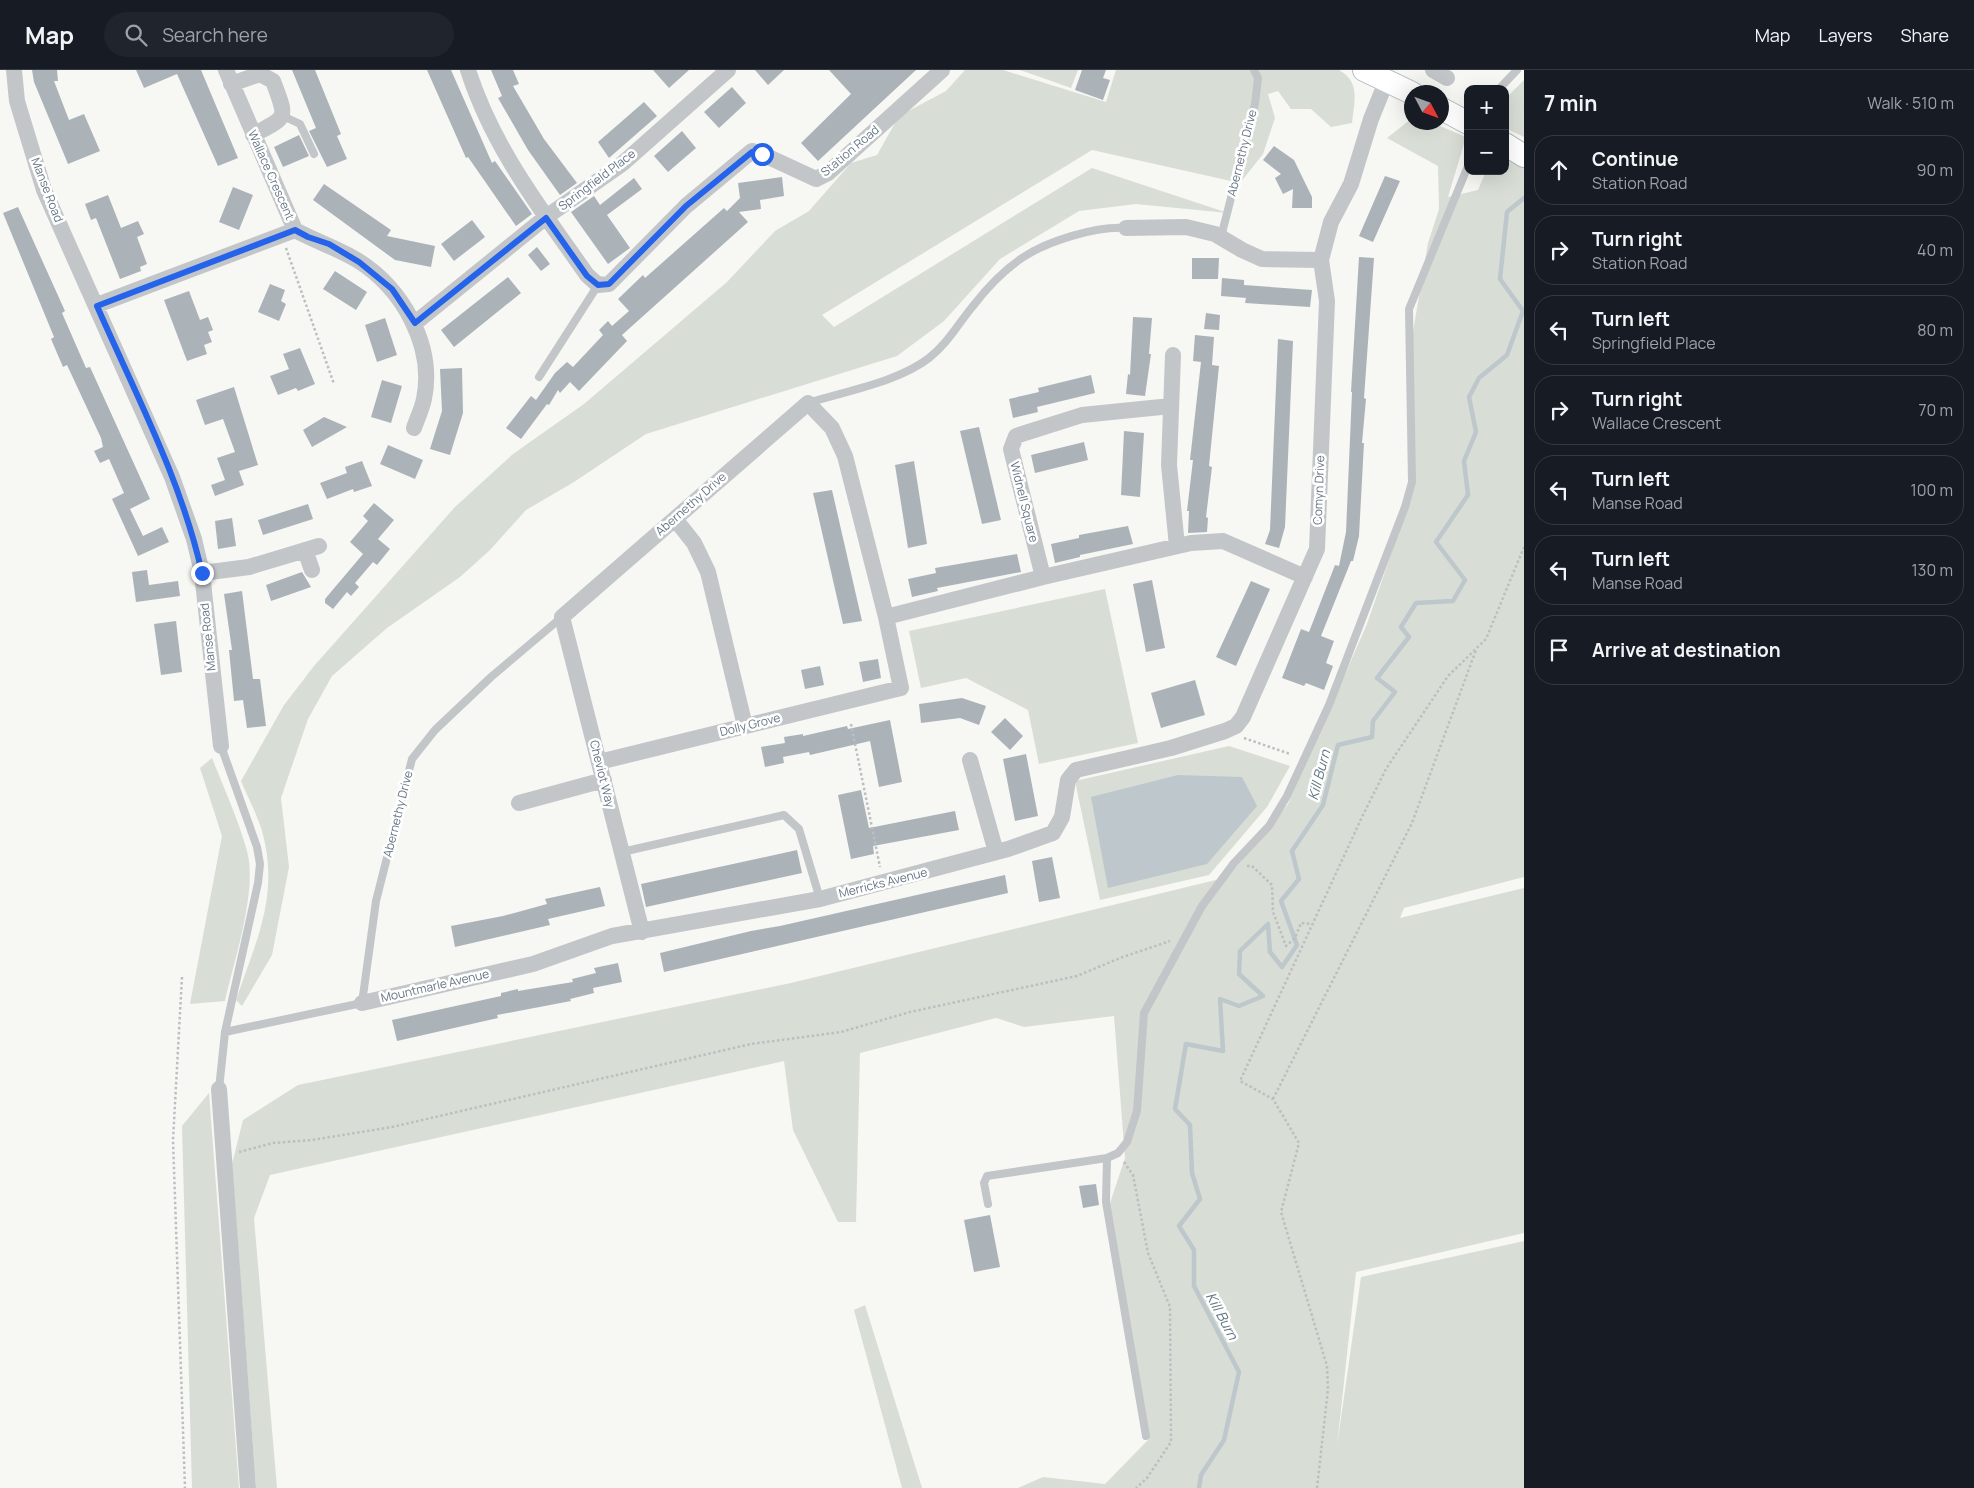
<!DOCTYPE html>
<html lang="en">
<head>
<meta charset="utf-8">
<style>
  body { margin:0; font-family:Manrope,sans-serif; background:#20242c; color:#f1f3f6 }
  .controls { position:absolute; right:15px; top:15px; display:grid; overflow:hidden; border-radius:10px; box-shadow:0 5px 20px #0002 }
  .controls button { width:45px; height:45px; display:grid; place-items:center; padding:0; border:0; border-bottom:1px solid #363941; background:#171b24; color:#f1f3f6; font:25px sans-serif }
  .compass { position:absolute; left:1404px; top:15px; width:45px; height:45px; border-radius:50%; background:#171b24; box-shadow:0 5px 20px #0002; rotate:131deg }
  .stop { position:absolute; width:15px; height:15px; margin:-11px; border:4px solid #2563eb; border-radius:50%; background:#fff }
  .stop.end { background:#2563eb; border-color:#fff; box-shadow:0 1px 5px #0008 }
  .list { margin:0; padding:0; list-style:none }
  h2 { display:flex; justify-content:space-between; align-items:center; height:65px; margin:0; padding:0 20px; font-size:21px }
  h2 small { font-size:16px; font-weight:400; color:#9ea1a6 }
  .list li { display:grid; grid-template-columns:32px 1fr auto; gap:15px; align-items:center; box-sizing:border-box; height:70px; margin:0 10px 10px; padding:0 10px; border:1px solid #363941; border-radius:20px }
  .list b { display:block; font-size:19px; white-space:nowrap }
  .list p { margin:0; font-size:16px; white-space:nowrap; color:#9ea1a6 }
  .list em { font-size:16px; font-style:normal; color:#9ea1a6 }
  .icon { flex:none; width:28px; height:28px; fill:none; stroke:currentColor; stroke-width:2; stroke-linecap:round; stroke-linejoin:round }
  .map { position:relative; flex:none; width:1524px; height:1418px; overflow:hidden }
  header { display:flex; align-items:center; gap:30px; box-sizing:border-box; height:70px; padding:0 25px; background:#171b24; border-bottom:1px solid #363941 }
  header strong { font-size:24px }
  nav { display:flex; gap:28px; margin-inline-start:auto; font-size:18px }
  .search { width:350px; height:45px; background:#20242c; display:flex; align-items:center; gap:12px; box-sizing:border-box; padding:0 18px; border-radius:28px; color:#9ea1a6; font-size:19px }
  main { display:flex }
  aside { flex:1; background:#171b24 }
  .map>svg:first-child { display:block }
  .green { fill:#d8ded5 }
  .water { fill:#bdc7cc }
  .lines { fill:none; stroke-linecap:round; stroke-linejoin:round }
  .stream { stroke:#bdc7cc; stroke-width:4.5 }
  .building { fill:#abb3b9 }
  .secondary-casing { stroke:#b6bbc0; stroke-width:24 }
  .path { stroke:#bcbec1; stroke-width:2.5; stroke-dasharray:2.5 2.5; stroke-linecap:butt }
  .lane { stroke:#c2c6c9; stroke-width:8 }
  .street { stroke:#c2c6c9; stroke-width:16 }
  .secondary { stroke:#fff; stroke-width:22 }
  .route { stroke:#2563eb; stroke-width:6 }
  .labels { text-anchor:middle; stroke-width:5; stroke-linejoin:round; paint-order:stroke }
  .street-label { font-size:12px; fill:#667685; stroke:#fff }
  .water-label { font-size:14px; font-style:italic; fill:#617781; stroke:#fff }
</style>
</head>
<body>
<header>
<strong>Map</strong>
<div class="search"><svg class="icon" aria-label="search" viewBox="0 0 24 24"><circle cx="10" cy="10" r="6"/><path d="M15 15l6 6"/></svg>Search here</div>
<nav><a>Map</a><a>Layers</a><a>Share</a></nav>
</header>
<main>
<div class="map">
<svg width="1524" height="1418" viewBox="0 0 1524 1418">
  <rect width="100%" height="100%" fill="#f7f7f4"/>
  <path class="green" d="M965,0H1003L1106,32L1116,0H1339C1361,12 1354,32 1352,53L1331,57L1311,39H1291L1278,21L1268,24L1275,48L1263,84L1240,113L1092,80L822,245L834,257L1092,98L1228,143L1136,134L1079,141L1000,189L944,251L897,286L646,364L574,412L526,440L490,480L460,507L387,558L332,606L308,649L281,728L289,797L272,885L242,936L236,930C256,871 280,825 262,761C257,744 248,728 241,711L284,635L314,596L455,437L513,384L584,334L727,212L775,161L809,141L851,93L877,85L899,46L946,21Z
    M1020,0H1078L1071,18Z
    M1524,10V67L1505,58V29Z
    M1411,49L1412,52L1433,53L1466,67L1448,127L1478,120L1486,101H1505V85L1524,95V807L1404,838L1400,848L1524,818V1163L1356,1202L1337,1376L1361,1207L1524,1171V1418H1018L1043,1407L1105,1414L1149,1369L1109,1136L1125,1088L1114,946L1024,957L996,948L860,983L856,1152H838L793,1060L784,991L270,1105L254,1148L277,1418H256L232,1094L243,1050L298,1015L791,913L1228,807L1288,734L1367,554L1414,417L1412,268L1428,173L1439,139L1438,96L1387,68Z
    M1105,519L1138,673L1039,694L1028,640L966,608L921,618L909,561Z
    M1229,676L1290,696L1267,737L1209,805L1100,830L1075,711Z
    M212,688C224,718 238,749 247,781C258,820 234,891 225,931L190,934L222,766L200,698Z
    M209,1023L239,1418H192L182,1056Z
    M865,1235L922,1418H902L854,1240Z"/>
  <path class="water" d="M1178,705L1242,707L1257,736L1207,794L1108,818L1091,727Z"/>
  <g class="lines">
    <path class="stream" d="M1199,1418L1201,1405L1224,1370L1239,1302L1194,1216V1180L1179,1156L1200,1129L1192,1103L1190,1055L1175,1039L1186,974L1223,981L1220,929L1239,936L1263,926L1239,904L1240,881L1268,854L1270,882L1282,897L1297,875L1281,831L1299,809L1292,781L1323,735L1338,675L1372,667L1373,651L1395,622L1377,608L1409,567L1401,557L1416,533L1453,531L1465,510L1436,472L1468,425L1464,391L1476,362L1469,327L1479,308L1507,285L1523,241L1500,209L1507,142L1524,128"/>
  </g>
  <path class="building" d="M32,0H57L58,11H54L69,50L84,44L100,81L68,94L34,12Z
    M136,0H201L238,88L218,96L177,4L144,18Z
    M292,0H315L341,64L337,66L347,89L327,97L309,61L316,58Z
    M427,0H451L492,93L495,91L532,144L516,156L468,87L466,88Z
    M491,0H513L519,14L513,16L544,69L577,113L560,125L528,80L498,28L502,26Z
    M653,0H689L669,18Z
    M755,0H784L768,15Z
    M829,0H916L818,91L801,73L851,24Z
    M1082,0H1106L1103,8L1110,10L1103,30L1075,20Z
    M732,17L746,33L719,58L704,42Z
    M644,32L657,46L609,88L598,72Z
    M682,61L696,78L668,102L654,86Z
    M299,65L309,86L283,97L274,77Z
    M1274,76L1294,90L1312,127V138H1292L1293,119L1283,124L1275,108L1281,104L1263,90Z
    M1385,106L1400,111L1373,172L1359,166Z
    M782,107L784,126L760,130L761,139L739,142L748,152L622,265L627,271L579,321L570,312L560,323L558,320L549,335L547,334L521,369L506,358L531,326L536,330L555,303L567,292L573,297L603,265L599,260L608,251L612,256L629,241L618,229L643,205L645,208L724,138L727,141L740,128L738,113Z
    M634,108L642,119L607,145L630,178L608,194L571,142L594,126L600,135Z
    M324,114L391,160L387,166L435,176L431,197L395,190L313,130Z
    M233,117L253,125L239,160L219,152Z
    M108,125L121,158L138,151L144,164L137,167L147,194L140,197L141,201L120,209L96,148L91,150L85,134Z
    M18,137L65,241L62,243L86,298L90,297L150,429L130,439L143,466L162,457L169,472L138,486L112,429L124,423L109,389L100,393L94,381L103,377L101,368L67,295L63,297L51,269L54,267L3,143Z
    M472,150L485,167L454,191L441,174Z
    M537,177L550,194L541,201L528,185Z
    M1359,187L1374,188L1364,328L1366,329L1362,373H1364L1359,466L1353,491H1351L1321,566L1334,571L1326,593L1333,596L1324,620L1306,613L1304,616L1282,608L1301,559L1309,562L1335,495L1339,496L1346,462L1352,322H1351Z
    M1192,188H1219L1218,209H1192Z
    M335,201L367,222L356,240L323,219Z
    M508,207L521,223L454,277L441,260Z
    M1222,208L1244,210V215L1312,220L1310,237L1245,233L1246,228L1221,226Z
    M270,214L285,220L281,231L286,234L279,251L258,242Z
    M189,221L200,250L208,247L213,260L208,262L212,272L204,275L207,284L187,291L164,230Z
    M1206,243L1220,245L1219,260L1204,259Z
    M1133,247L1152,248L1149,284H1151L1145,326L1126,324L1128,304L1130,305Z
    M385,248L397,285L377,292L365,255Z
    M1195,265L1214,267L1212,295L1219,296L1209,396L1212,397L1206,447L1208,448L1207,462L1188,463L1189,441H1187L1193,390H1190L1201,292L1193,291Z
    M1278,269L1293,271L1285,457L1279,478L1265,474L1270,460Z
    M300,278L315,314L298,321L296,318L278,325L270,306L289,299L283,284Z
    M462,298L463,343L450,385L430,379L442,341L440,299Z
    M1091,305L1095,323L1037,337L1038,342L1013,348L1009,329L1039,322L1038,318Z
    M382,310L402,316L391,353L371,347Z
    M234,317L258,395L239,401L244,415L215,426L211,415L225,410L217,388L235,382L223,349L205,355L196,330Z
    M324,347L347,357L312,377L303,360Z
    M979,357L1001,450L982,454L960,361Z
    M1124,361L1144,363L1140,427L1121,425Z
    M1084,372L1088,390L1035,403L1031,385Z
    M388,375L423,390L415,409L380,394Z
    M362,391L372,416L354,422L353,419L327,429L320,413L347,403L345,397Z
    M914,391L927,474L908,478L895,395Z
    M832,420L862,551L843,554L813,423Z
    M374,433L394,450L378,469L390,479L377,495L373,492L355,513L359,517L351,526L347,522L333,539L325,533V529L363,484L350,472L368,451L363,446Z
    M308,434L313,449L263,465L258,450Z
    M232,448L236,476L218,479L215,451Z
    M1128,456L1133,474L1080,485V487L1055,493L1051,474L1079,468V465Z
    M1017,484L1021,502L937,518L938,521L912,527L908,509L936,503L935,498Z
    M147,500L149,515L178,511L180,526L136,532L132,502Z
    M302,502L311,517L271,531L266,515Z
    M1152,510L1165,578L1146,582L1133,514Z
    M1251,511L1270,519L1236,596L1216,587Z
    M242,521L253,609H260L266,656L247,658L243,630L234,631L229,580H232L224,524Z
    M176,551L182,602L161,605L154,554Z
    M878,589L881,608L863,612L859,592Z
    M820,596L824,615L805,619L801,600Z
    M1195,610L1205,645L1161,658L1151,623Z
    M962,628L986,636L979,655L960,648L921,653L919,634Z
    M1005,648L1023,666L1010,680L991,662Z
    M890,650L902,712L879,717L870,671L810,685L809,682L783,687L784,693L765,697L761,677L785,673L784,667L803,664V666L847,656L848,659Z
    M1026,684L1038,746L1015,751L1003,689Z
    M861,720L869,758L955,741L959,760L873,776L874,784L851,789L838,725Z
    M797,780L802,803L646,837L641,814Z
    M1052,787L1060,828L1039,832L1032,791Z
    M1005,805L1008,823L664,902L660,883L751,861L780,856Z
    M600,817L605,836L548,849L550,855L455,877L451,856L503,846L547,834L545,829Z
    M618,893L622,912L593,918L594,923L570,929L571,931L497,945L498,948L397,971L392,950L501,926V923L518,919V921L573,912L572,909L596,903L594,898Z
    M1096,1114L1099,1135L1083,1138L1079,1116Z
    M990,1145L1000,1197L974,1202L964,1150Z"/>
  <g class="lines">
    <defs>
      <path id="secondary" d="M1364,0L1412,23
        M1442,39L1468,53
        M1505,74L1524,86"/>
    </defs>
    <use href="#secondary" class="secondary-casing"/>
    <path class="path" d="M286,178L334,314
      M851,654L880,797
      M1244,668L1290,684
      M1247,796H1252L1272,815L1273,842L1286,876L1295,868L1301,853L1312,854
      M182,907L173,1070L185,1418
      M1273,1029L1412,753L1476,580
      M239,1082L273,1073L312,1070L392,1057L751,974L841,962L910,942L1077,906L1120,888L1170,871
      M1124,1092L1133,1105L1148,1183L1170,1237L1171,1372L1147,1408L1136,1418
      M1317,1418L1328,1319L1327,1296L1281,1142L1299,1073L1273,1029L1240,1011L1362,747L1386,699L1448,606L1486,569L1524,477"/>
    <path class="lane" d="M1499,19L1517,0
      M283,46L300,54L314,84
      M1221,167L1255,34L1258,8L1254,0
      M539,307L598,215
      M808,333C846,321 898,312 929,288C948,273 958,254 973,236C986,219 1004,200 1022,188C1047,171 1096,156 1126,158
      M622,782L784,745L799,759L820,829
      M225,962L362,933L376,831L412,689L435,660L491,607L562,547
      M219,1019L225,962L258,813L260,794L257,777L221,676
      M1107,1088L1106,1132L1146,1366
      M988,1134L984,1113L987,1106L1107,1088L1118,1083L1127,1072L1137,1041L1144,943L1202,836L1234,793L1269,756L1287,726L1329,635L1405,437L1412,412L1409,239L1468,96"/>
    <path class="street" d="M14,0L17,31L44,120L172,407L194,469L202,503L221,676
      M226,0L295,160C315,171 337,178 357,190C402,218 435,275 424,329C422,339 417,349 414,358
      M468,0C493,78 541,139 587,205L598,215L609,214L686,136L752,81L762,84L816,109L828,103L942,0
      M1433,0L1447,8
      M231,14L260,4L273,11C287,49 289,46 253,65
      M1126,158L1186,157L1215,164L1242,180L1262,189L1321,190
      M97,235L295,160
      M415,253L546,147L622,94L728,0
      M1173,285L1169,395L1177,476
      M1171,336L1082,345L1016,366L1011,379L1043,507L1191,473L1223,471L1305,507
      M675,449L694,473L708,502L745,656
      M305,480L312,500
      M202,503L249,497L319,476
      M970,690L996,782
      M599,692L901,618L886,547
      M519,733L604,710
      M642,862L562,547L808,333L832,358L845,386L886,547L1043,507
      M362,933L533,894L612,866L820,829L1008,779L1053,763L1062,747L1068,710L1076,700L1171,678L1225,661L1236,656L1243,647L1317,479L1327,231L1321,190L1331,152L1351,114L1371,49L1386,12
      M219,1019L248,1418"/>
    <use href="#secondary" class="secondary"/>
  </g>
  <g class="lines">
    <path class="route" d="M202,503C181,409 135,323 97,236L295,160L308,167L329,174L359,192L392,219L415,253L546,148L587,206L598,215L609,214L686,136L752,82L762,84"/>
  </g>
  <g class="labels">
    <g class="street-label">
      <text transform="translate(850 81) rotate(-40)" y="4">Station Road</text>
      <text transform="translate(1242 83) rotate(-76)" y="4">Abernethy Drive</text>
      <text transform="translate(271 105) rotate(66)" y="4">Wallace Crescent</text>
      <text transform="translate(597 110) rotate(-37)" y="4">Springfield Place</text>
      <text transform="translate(47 120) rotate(69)" y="4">Manse Road</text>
      <text transform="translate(1319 420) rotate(-88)" y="4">Comyn Drive</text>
      <text transform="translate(1024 432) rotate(76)" y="4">Widnell Square</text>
      <text transform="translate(691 434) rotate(-41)" y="4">Abernethy Drive</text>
      <text transform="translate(208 567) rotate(-96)" y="4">Manse Road</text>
      <text transform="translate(750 655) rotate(-14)" y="4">Dolly Grove</text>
      <text transform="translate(602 704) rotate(76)" y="4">Cheviot Way</text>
      <text transform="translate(398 744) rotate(-76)" y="4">Abernethy Drive</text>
      <text transform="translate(883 813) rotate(-14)" y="4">Merricks Avenue</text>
      <text transform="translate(435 916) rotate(-13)" y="4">Mountmarle Avenue</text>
    </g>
    <g class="water-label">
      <text transform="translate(1319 705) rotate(-75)" y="5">Kill Burn</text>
      <text transform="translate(1222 1246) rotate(62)" y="5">Kill Burn</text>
    </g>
  </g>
</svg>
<div class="controls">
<button>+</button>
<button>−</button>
</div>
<svg class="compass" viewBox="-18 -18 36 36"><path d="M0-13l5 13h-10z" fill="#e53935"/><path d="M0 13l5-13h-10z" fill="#9ea1a6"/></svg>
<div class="stop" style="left:762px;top:84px"></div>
<div class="stop end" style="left:202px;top:503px"></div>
</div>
<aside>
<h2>7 min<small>Walk · 510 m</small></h2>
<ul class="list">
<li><svg class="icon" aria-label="ahead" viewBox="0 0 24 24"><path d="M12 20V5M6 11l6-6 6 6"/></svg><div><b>Continue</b><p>Station Road</p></div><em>90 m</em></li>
<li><svg class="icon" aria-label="right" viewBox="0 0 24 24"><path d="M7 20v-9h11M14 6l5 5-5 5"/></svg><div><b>Turn right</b><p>Station Road</p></div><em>40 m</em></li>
<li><svg class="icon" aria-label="left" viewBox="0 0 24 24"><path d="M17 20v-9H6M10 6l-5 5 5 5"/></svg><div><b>Turn left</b><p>Springfield Place</p></div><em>80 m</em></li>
<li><svg class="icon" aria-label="right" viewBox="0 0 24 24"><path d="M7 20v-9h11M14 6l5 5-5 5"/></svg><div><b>Turn right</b><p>Wallace Crescent</p></div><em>70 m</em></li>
<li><svg class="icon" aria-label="left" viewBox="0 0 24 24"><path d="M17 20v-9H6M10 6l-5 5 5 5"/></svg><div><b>Turn left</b><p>Manse Road</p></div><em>100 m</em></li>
<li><svg class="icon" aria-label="left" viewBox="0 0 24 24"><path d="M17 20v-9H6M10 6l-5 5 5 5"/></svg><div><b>Turn left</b><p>Manse Road</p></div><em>130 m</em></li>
<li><svg class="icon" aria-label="arrive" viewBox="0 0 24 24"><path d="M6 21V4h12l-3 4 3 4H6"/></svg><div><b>Arrive at destination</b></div></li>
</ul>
</aside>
</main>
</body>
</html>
